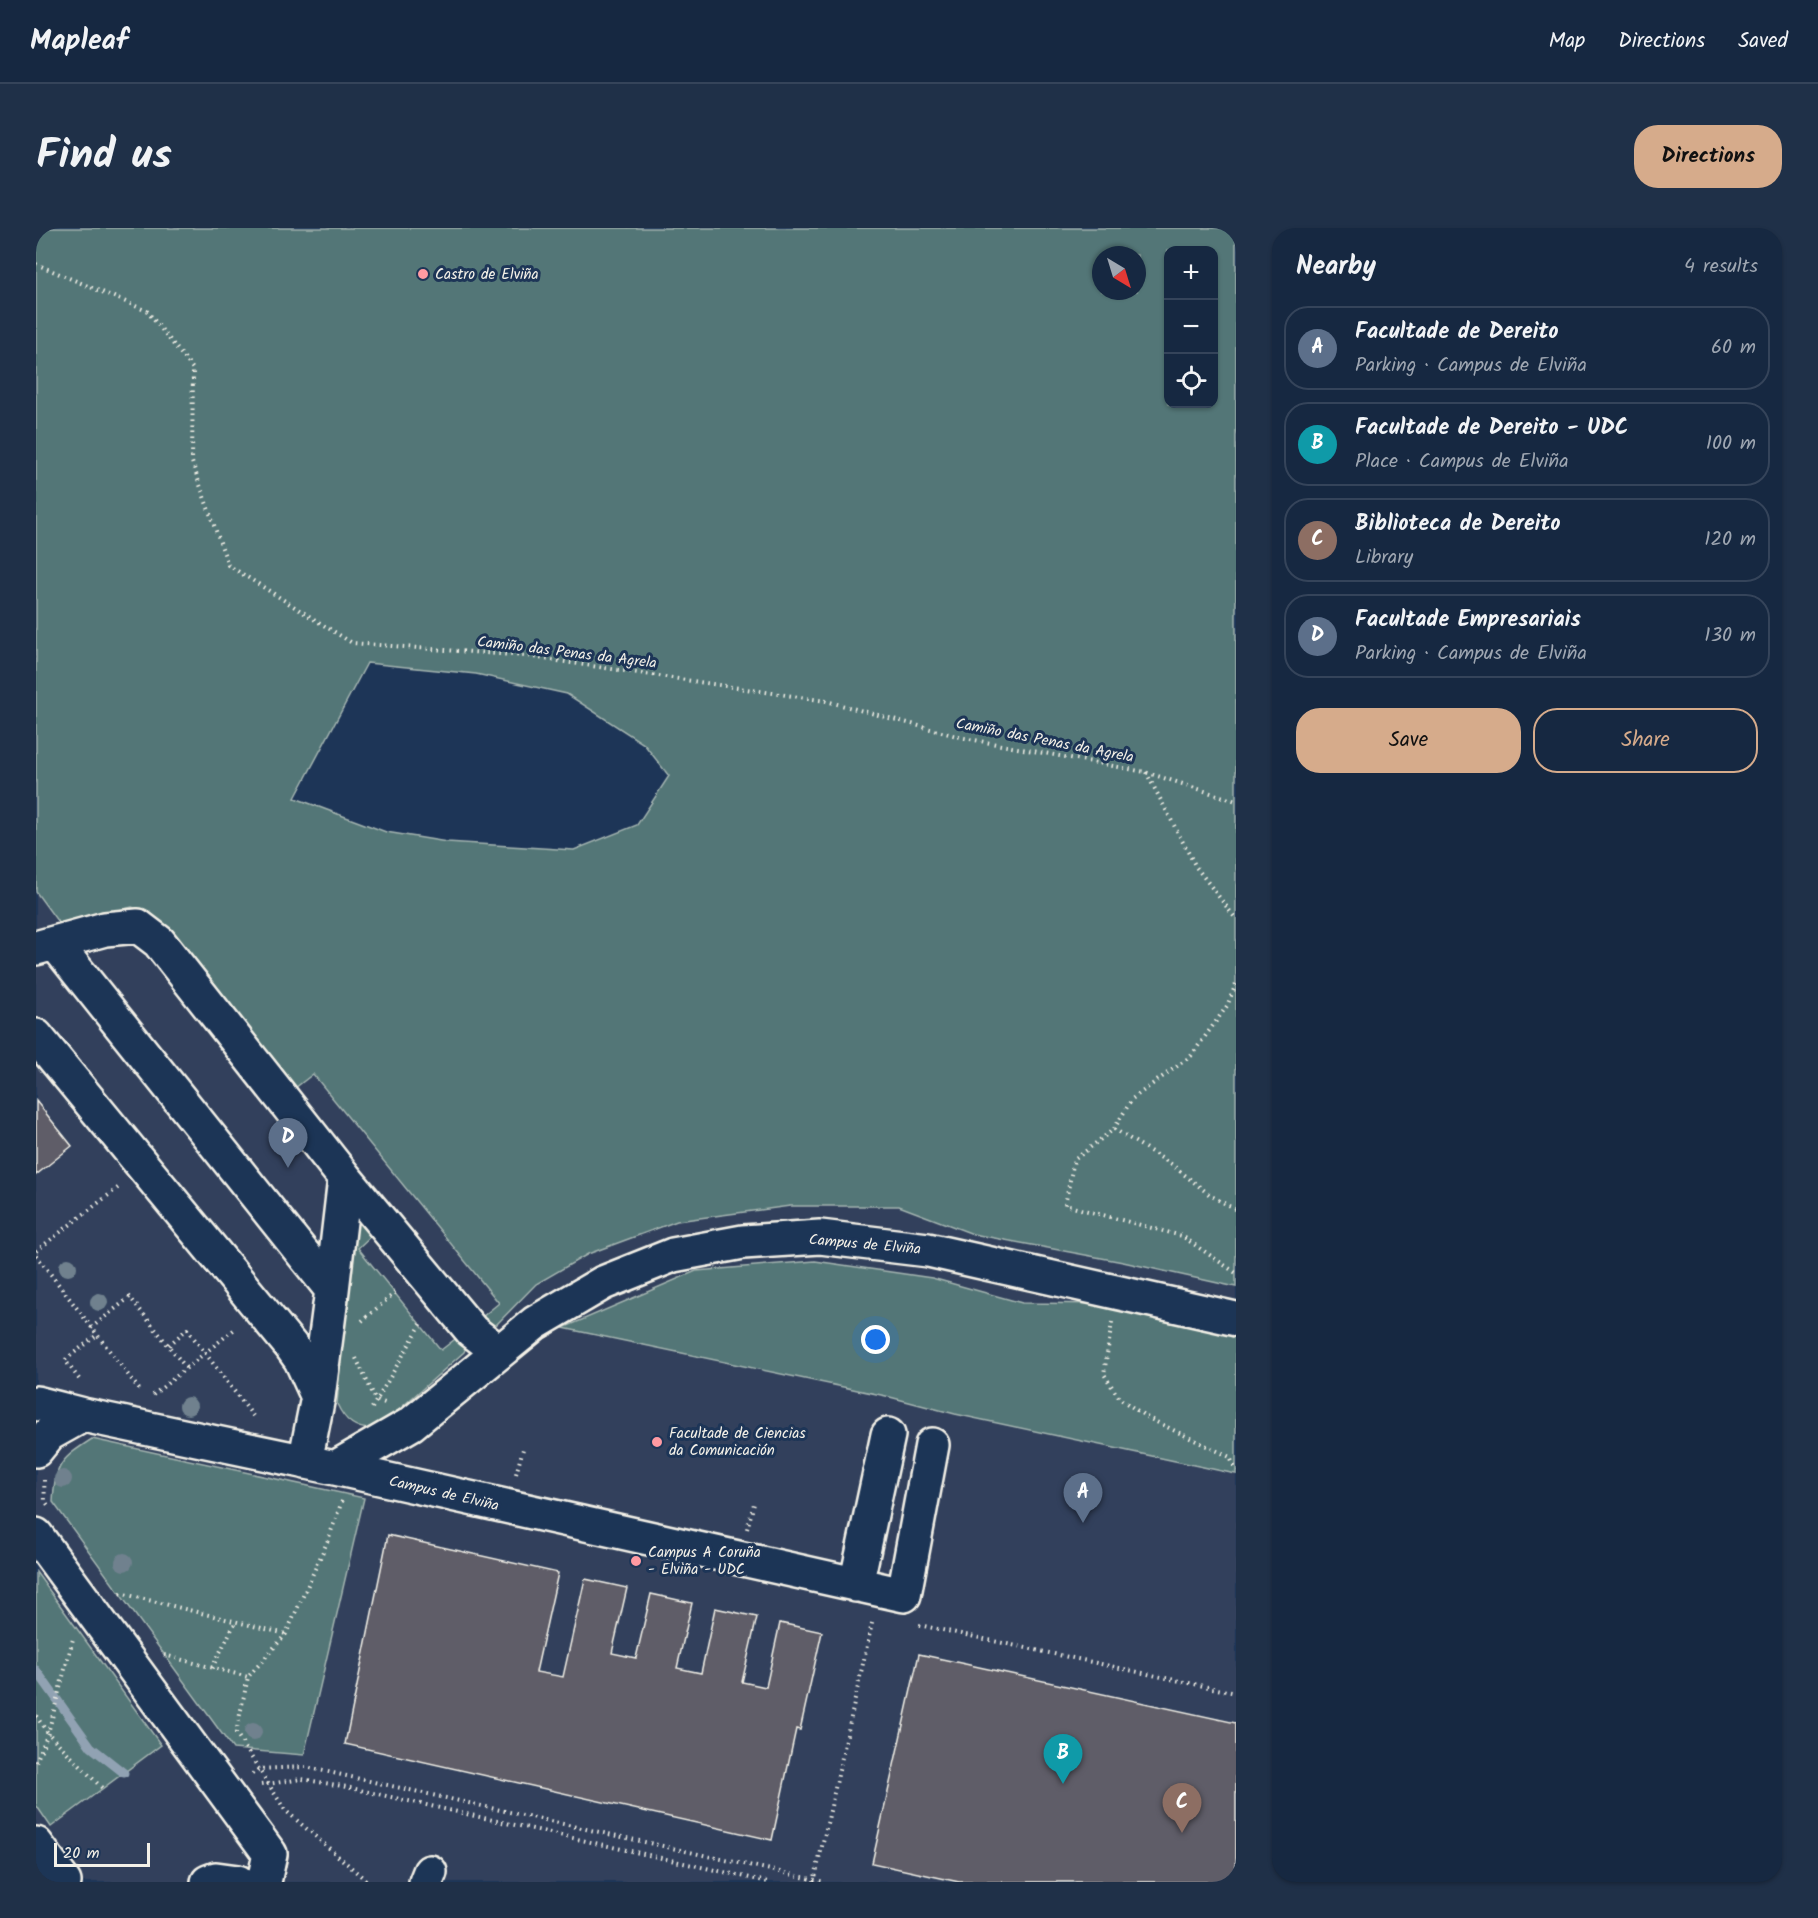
<!DOCTYPE html>
<html lang="en">
<head>
<meta charset="utf-8">
<style>
  body { margin:0; font-family:Kalam,sans-serif; background:#1f3048; color:#f1f3f6 }
  .controls { position:absolute; right:18px; top:18px; display:grid; overflow:hidden; border-radius:12px; box-shadow:0 2px 4px #0004 }
  .controls button { width:54px; height:54px; display:grid; place-items:center; padding:0; border:0; border-bottom:2px solid #35445a; background:#162841; color:#f1f3f6; font:30px sans-serif }
  .compass { position:absolute; left:1056px; top:18px; width:54px; height:54px; border-radius:50%; background:#162841; box-shadow:0 2px 4px #0004; rotate:142deg }
  .scale { position:absolute; left:18px; bottom:15px; width:96px; box-sizing:border-box; padding-left:6px; border:3px solid #f4f1e8; border-top:0; font-size:16px; line-height:21px; white-space:nowrap; color:#f4f1e8; -webkit-text-stroke:4px #1d3557; paint-order:stroke }
  .you { position:absolute; left:840px; top:1112px; width:21px; height:21px; margin:-15px; border:4px solid #fff; border-radius:50%; background:#1a73e8; box-shadow:0 0 0 9px #1a73e833 }
  .badge { display:grid; place-items:center; width:39px; height:39px; border-radius:50%; background:#d6ab8b; color:#fff; font-size:20px; font-weight:700 }
  .pin { position:absolute; translate:-50% -50px; filter:drop-shadow(0 2px 3px #0008) }
  .pin::after { content:''; position:absolute; top:32px; width:21px; height:18px; background:inherit; clip-path:polygon(0 0,100% 0,50% 100%) }
  .list { margin:0; padding:0; list-style:none }
  h2 { display:flex; justify-content:space-between; align-items:center; height:78px; margin:0; padding:0 24px; font-size:26px }
  h2 small { font-size:20px; font-weight:400; color:#9ea6b1 }
  .list li { display:grid; grid-template-columns:39px 1fr auto; gap:18px; align-items:center; box-sizing:border-box; height:84px; margin:0 12px 12px; padding:0 12px; border:2px solid #35445a; border-radius:24px }
  .list b { display:block; font-size:22px; white-space:nowrap }
  .list p { margin:0; font-size:20px; white-space:nowrap; color:#9ea6b1 }
  .list em { font-size:20px; font-style:normal; color:#9ea6b1 }
  .actions { display:flex; gap:12px; padding:18px 24px }
  .actions a { flex:1; padding:14px 0; border:2px solid #d6ab8b; border-radius:24px; text-align:center; font-size:21px; color:#d6ab8b }
  .actions .main { background:#d6ab8b; color:#111 }
  .icon { flex:none; width:33px; height:33px; fill:none; stroke:currentColor; stroke-width:2; stroke-linecap:round; stroke-linejoin:round }
  .map { position:relative; flex:none; width:1200px; height:1654px; overflow:hidden; border-radius:24px }
  header { display:flex; align-items:center; gap:36px; box-sizing:border-box; height:84px; padding:0 30px; background:#162841; border-bottom:2px solid #35445a }
  header strong { font-size:28px }
  nav { display:flex; gap:33px; margin-inline-start:auto; font-size:21px }
  .intro { display:flex; align-items:center; justify-content:space-between; box-sizing:border-box; height:144px; padding:0 36px }
  h1 { margin:0; font-size:42px }
  .button { padding:15px 27px; border-radius:24px; background:#d6ab8b; color:#111; font-size:21px; font-weight:700 }
  main { display:flex; gap:36px; padding:0 36px }
  aside { flex:1; background:#162841; border-radius:24px; box-shadow:0 2px 4px #0004 }
  .map>svg:first-child { display:block }
  .built { fill:#30415c }
  .green { fill:#537677; stroke:#a4b4b0; stroke-width:1.5; fill-rule:evenodd }
  .lines { fill:none; stroke-linecap:round; stroke-linejoin:round }
  .stream { stroke:#91a2b3; stroke-width:9 }
  .building { fill:#5e5d68; stroke:#f4f1e8; stroke-width:1.5 }
  .minor-casing { stroke:#f4f1e8; stroke-width:38 }
  .path { stroke:#f4f1e8; stroke-width:4; stroke-dasharray:1.5 4.5; stroke-linecap:butt }
  .minor { stroke:#1d3557; stroke-width:33 }
  .tree { fill:#70818e }
  .poi-dot { fill:#ff9aa2; stroke:#1d3557; stroke-width:2 }
  .labels { text-anchor:middle; stroke-width:6; stroke-linejoin:round; paint-order:stroke }
  .poi-label { font-size:15px; fill:#f4f1e8; stroke:#1d3557; text-anchor:start }
  .street-label { font-size:15px; fill:#f4f1e8; stroke:#1d3557 }
</style>
</head>
<body>
<header>
<strong>Mapleaf</strong>
<nav><a>Map</a><a>Directions</a><a>Saved</a></nav>
</header>
<div class="intro"><h1>Find us</h1><a class="button">Directions</a></div>
<main>
<div class="map">
<svg width="1200" height="1654" viewBox="0 0 1200 1654">
  <rect width="100%" height="100%" fill="#1d3557"/>
  <filter id="ink" filterUnits="userSpaceOnUse"><feTurbulence type="fractalNoise" baseFrequency=".0167" numOctaves="2"/><feDisplacementMap in="SourceGraphic" scale="12" xChannelSelector="R" yChannelSelector="G"/><feConvolveMatrix kernelMatrix="1 2 1 2 8 2 1 2 1" color-interpolation-filters="sRGB"/></filter>
  <g filter="url(#ink)">
    <path class="built" d="M0,638L1200,1013V1654H0Z"/>
    <path class="green" d="M0,0H1200V1059L1087,1034L937,1006L863,978H754L641,993L552,1026L500,1056L459,1098L449,1100L440,1094L463,1075L277,846L259,860L131,702L112,685L96,679L24,697L0,664ZM1132,22H1178V176H1132ZM1065,27H1101V63H1065ZM331,435L440,446L531,466L608,516L633,548L601,597L538,622L411,614L350,604L259,570Z
      M317,987L339,1004L322,1020L405,1122L423,1108L430,1119L428,1124L341,1201C321,1203 309,1194 301,1176Z
      M779,1033L896,1050L986,1075L1076,1076L1170,1099L1200,1110V1246L919,1186L850,1168L527,1100L660,1043Z
      M56,1211L328,1270L268,1527L197,1521L17,1274C19,1236 25,1231 56,1211Z
      M0,1344L125,1517L15,1599L0,1577Z"/>
    <g class="lines">
      <path class="stream" d="M0,1442L55,1519L88,1545"/>
    </g>
    <path class="building" d="M0,873L36,918L0,947Z
      M352,1307L522,1345L500,1444L527,1449L549,1351L591,1360L576,1425L600,1430L615,1366L656,1375L641,1440L665,1445L679,1380L721,1389L706,1454L730,1459L744,1395L786,1404L764,1502L760,1501L736,1612L309,1516Z
      M883,1426L1200,1495V1654H923L836,1635Z"/>
    <g class="lines">
      <defs>
        <path id="minor" d="M19,715L296,1062L282,1169L269,1234
          M0,720L69,701L102,698L123,714L309,950L436,1103L462,1123
          M0,808L255,1118L265,1132L282,1169
          M296,1062L309,950
          M0,1175L47,1187L299,1240L868,1367L896,1217
          M0,1222L13,1206L47,1187
          M299,1240L375,1196L499,1095L567,1055L637,1027L707,1014L784,1009L892,1022L1200,1091
          M0,1307L234,1626L228,1654
          M820,1357L852,1207
          M0,1616L28,1654
          M172,1654L180,1651L202,1654
          M390,1654L394,1644"/>
      </defs>
      <use href="#minor" class="minor-casing"/>
      <path class="path" d="M0,36L111,83L157,141L156,234L192,337L316,415L489,428L790,473L928,510L1109,544L1200,573
        M1110,544L1160,639L1200,691
        M1200,756L1191,778L1155,828L1096,871L1078,901L1038,932L1029,977L1146,1008L1200,1045
        M1078,901L1135,936L1174,967L1200,982
        M0,1023L83,959
        M0,1027L106,1165
        M93,1068L151,1141
        M326,1093L361,1063
        M1076,1094L1068,1146L1083,1170L1112,1190L1194,1229L1200,1243
        M55,1100L94,1069
        M133,1117L151,1101L217,1188
        M320,1130L340,1172L349,1175
        M43,1151L29,1132L61,1107
        M117,1167L200,1100
        M336,1180L387,1093
        M480,1246L487,1221
        M8,1252L9,1273L12,1277
        M306,1273L292,1312L250,1406L212,1449L200,1505L249,1582L332,1654
        M711,1301L719,1272
        M84,1365L250,1406
        M883,1397L1200,1465
        M128,1427L212,1449
        M176,1440L200,1393
        M0,1488L12,1505L67,1561
        M0,1534L12,1505L37,1411
        M216,1546L223,1541L270,1539L789,1654
        M225,1557L266,1551L306,1558L732,1654
        M778,1654L837,1391"/>
      <use href="#minor" class="minor"/>
    </g>
    <g class="tree">
      <circle cx="32" cy="1039" r="9"/>
      <circle cx="63" cy="1074" r="9"/>
      <circle cx="152" cy="1178" r="9"/>
      <circle cx="27" cy="1251" r="9"/>
      <circle cx="88" cy="1334" r="9"/>
      <circle cx="217" cy="1504" r="9"/>
    </g>
  </g>
  <g class="poi-dot">
    <circle cx="387" cy="46" r="6"/>
    <circle cx="621" cy="1214" r="6"/>
    <circle cx="600" cy="1333" r="6"/>
  </g>
  <g class="labels">
    <g class="poi-label">
      <text x="399" y="51">Castro de Elviña</text>
      <text x="633" y="1210">Facultade de Ciencias<tspan x="633" dy="17">da Comunicación</tspan></text>
      <text x="612" y="1329">Campus A Coruña<tspan x="612" dy="17">- Elviña - UDC</tspan></text>
    </g>
    <g class="street-label">
      <text transform="translate(531 424) rotate(7)" y="5">Camiño das Penas da Agrela</text>
      <text transform="translate(1009 512) rotate(11)" y="5">Camiño das Penas da Agrela</text>
      <text transform="translate(829 1016) rotate(5)" y="5">Campus de Elviña</text>
      <text transform="translate(408 1265) rotate(13)" y="5">Campus de Elviña</text>
    </g>
  </g>
</svg>
<div class="controls">
<button>+</button>
<button>−</button>
<button><svg class="icon" aria-label="locate" viewBox="0 0 24 24"><circle cx="12" cy="12" r="6"/><path d="M12 2v4M12 18v4M2 12h4M18 12h4"/></svg></button>
</div>
<svg class="compass" viewBox="-18 -18 36 36"><path d="M0-13l5 13h-10z" fill="#e53935"/><path d="M0 13l5-13h-10z" fill="#9ea6b1"/></svg>
<div class="scale">20 m</div>
<div class="you"></div>
<div class="pin badge" style="left:1047px;top:1295px;background:#5c6f8a">A</div>
<div class="pin badge" style="left:1027px;top:1556px;background:#0f9aa8">B</div>
<div class="pin badge" style="left:1146px;top:1605px;background:#8d6e63">C</div>
<div class="pin badge" style="left:252px;top:940px;background:#5c6f8a">D</div>
</div>
<aside>
<h2>Nearby<small>4 results</small></h2>
<ul class="list">
<li><span class="badge" style="background:#5c6f8a">A</span><div><b>Facultade de Dereito</b><p>Parking · Campus de Elviña</p></div><em>60 m</em></li>
<li><span class="badge" style="background:#0f9aa8">B</span><div><b>Facultade de Dereito - UDC</b><p>Place · Campus de Elviña</p></div><em>100 m</em></li>
<li><span class="badge" style="background:#8d6e63">C</span><div><b>Biblioteca de Dereito</b><p>Library</p></div><em>120 m</em></li>
<li><span class="badge" style="background:#5c6f8a">D</span><div><b>Facultade Empresariais</b><p>Parking · Campus de Elviña</p></div><em>130 m</em></li>
</ul>
<div class="actions"><a class="main">Save</a><a>Share</a></div>
</aside>
</main>
</body>
</html>
